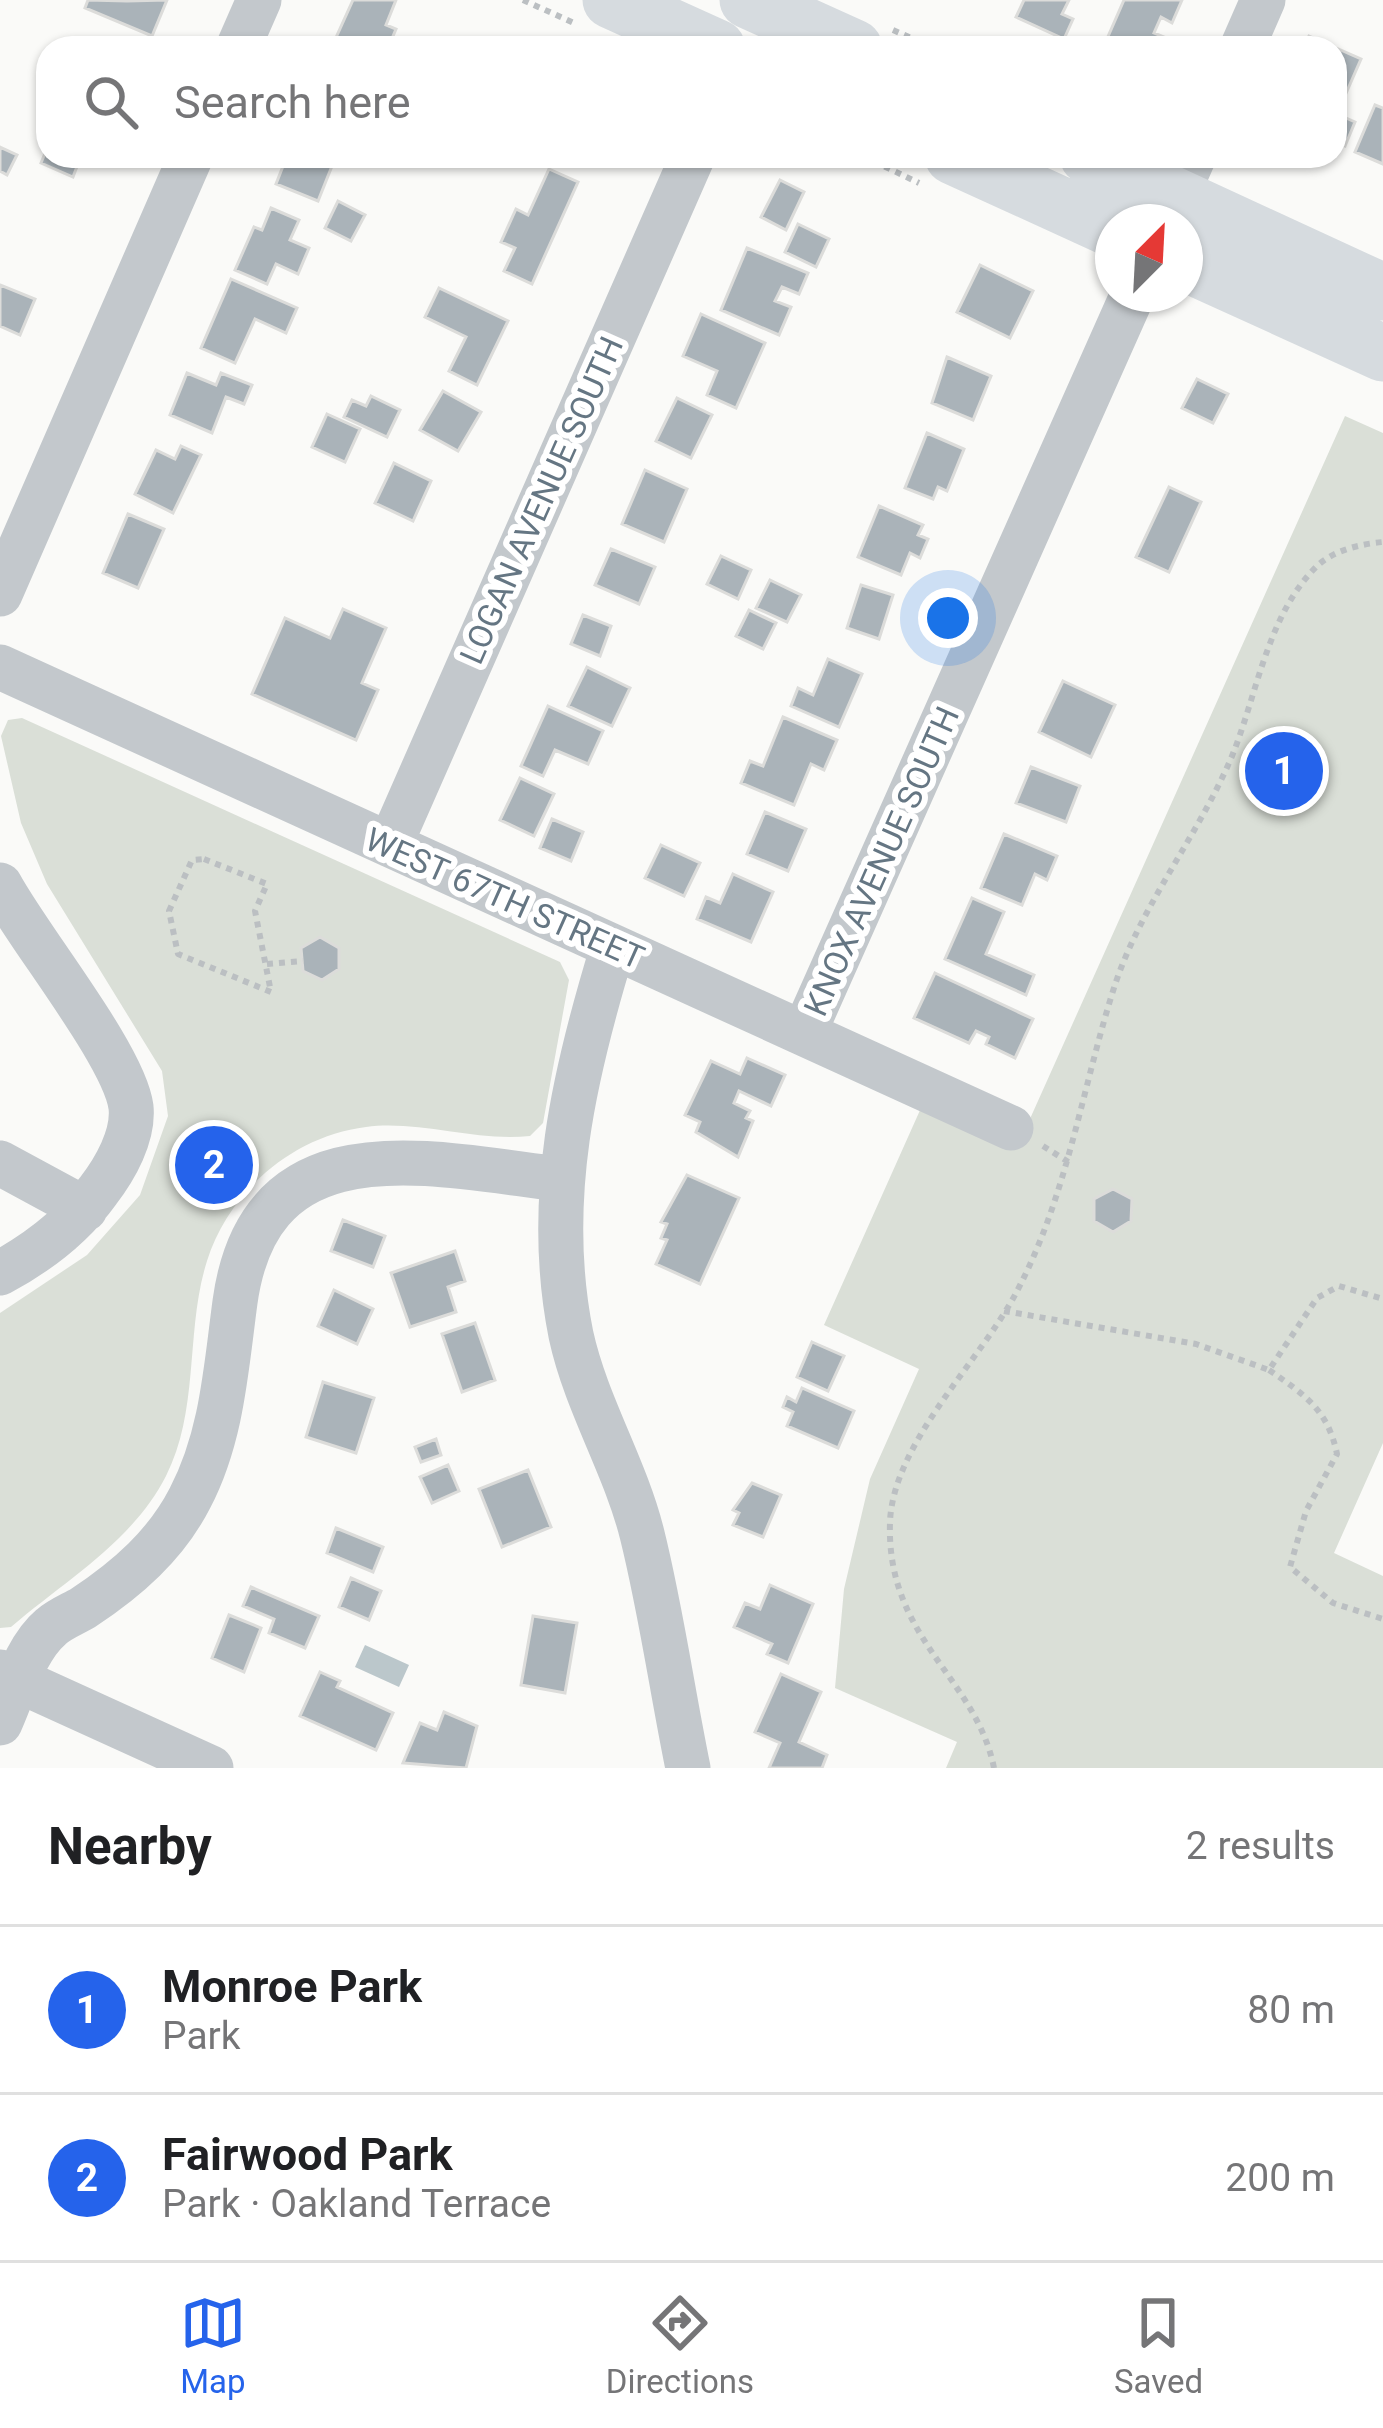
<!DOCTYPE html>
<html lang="en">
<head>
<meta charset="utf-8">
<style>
  body { margin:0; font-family:Roboto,sans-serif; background:#f2f2f2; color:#202124 }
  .compass { position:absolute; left:1095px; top:204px; width:108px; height:108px; border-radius:50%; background:#fff; box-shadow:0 3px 9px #0004; rotate:24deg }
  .you { position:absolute; left:948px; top:618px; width:42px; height:42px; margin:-30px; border:9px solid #fff; border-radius:50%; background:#1a73e8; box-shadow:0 0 0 18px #1a73e833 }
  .badge { display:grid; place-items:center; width:78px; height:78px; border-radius:50%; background:#2563eb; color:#fff; font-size:39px; font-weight:700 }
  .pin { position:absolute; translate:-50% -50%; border:6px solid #fff; box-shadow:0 3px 12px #0006 }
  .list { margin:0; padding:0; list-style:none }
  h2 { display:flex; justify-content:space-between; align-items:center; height:156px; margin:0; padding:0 48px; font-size:51px }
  h2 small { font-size:39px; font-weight:400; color:#757577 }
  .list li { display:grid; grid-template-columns:78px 1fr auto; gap:36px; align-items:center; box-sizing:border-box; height:168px; padding:0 48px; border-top:3px solid #e0e0e0 }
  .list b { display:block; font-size:45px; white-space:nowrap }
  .list p { margin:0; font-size:39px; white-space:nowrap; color:#757577 }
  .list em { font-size:39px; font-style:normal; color:#757577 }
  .icon { flex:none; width:66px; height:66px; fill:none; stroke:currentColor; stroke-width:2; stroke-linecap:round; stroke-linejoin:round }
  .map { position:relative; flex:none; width:1383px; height:1768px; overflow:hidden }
  .search { position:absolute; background:#fff; box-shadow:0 3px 9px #0004; left:36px; right:36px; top:36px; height:132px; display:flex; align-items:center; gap:30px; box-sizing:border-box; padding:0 42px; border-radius:36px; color:#757577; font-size:45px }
  .sheet { height:492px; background:#fff }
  nav { display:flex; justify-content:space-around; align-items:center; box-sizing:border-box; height:168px; border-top:3px solid #e0e0e0; background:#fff; font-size:33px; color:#757577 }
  nav a { display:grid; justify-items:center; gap:6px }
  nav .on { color:#2563eb }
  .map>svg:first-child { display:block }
  .green { fill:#dadfd7 }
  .water { fill:#bbc7cb }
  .building { fill:#aab3b9; stroke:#dcdcda; stroke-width:3 }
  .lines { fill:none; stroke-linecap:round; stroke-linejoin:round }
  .path { stroke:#bbbfc2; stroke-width:6; stroke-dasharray:6 6; stroke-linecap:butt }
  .minor { stroke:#c3c8cc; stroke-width:45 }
  .major { stroke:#d6dbdf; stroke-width:57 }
  .labels { text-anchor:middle; stroke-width:12; stroke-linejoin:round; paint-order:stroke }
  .street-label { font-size:33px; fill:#657683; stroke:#fff }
</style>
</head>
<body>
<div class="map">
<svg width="1383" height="1768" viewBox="0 0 1383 1768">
  <rect width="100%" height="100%" fill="#fafaf8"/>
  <path class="green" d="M1345,416L1383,433V1443L1334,1553L1383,1576V1768H946L957,1742L835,1688L844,1589L870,1479L919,1369L824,1325L921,1108L1016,1150Z
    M22,718L560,962L569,980L543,1123L530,1136C476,1142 419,1120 366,1127C293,1136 229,1191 207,1261C185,1330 200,1409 166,1476C133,1541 66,1580 11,1627L0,1628V1313L87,1255L140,1195L168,1116L162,1071L47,884L21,823L1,736L8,720Z"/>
  <path class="water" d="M365,1645L409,1665L399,1687L355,1667Z"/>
  <path class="building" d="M88,0L127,1L167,0L152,36L85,8Z
    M353,0H396L386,25L396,29L388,48H347L334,42Z
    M1024,0H1069L1062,14L1073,19L1064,39L1016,17Z
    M1124,0H1182L1172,23L1161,17L1154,33L1164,37L1159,48H1103Z
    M1309,36L1361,59L1337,114L1355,122L1345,146L1335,142V48H1303Z
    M1375,105L1383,108V164L1355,152Z
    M48,146V156H81L73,177L41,163Z
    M0,147L17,155L7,175L0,171Z
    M287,156H336L318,201L276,184Z
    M549,169L578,182L532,284L504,271L515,248L501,242L516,209L528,215Z
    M780,180L804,192L786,230L761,217Z
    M338,201L365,215L351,241L325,228Z
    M271,208L299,220L290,240L309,248L298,274L276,264L267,284L235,270L254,227L262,230Z
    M798,224L829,239L816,267L785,252Z
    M747,248L808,273L799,294L782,287L775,301L791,307L779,335L721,310Z
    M980,265L1033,291L1010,338L957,312Z
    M231,279L297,308L286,333L255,319L235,363L201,348Z
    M0,285L35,299L20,335L0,326Z
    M439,288L508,321L477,385L449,371L466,337L425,317Z
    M701,314L765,343L736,408L707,395L717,371L683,356Z
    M947,357L991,376L973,420L932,403Z
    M187,373L216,385L221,373L252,385L244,404L226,397L212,433L170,415Z
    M1197,379L1228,394L1213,423L1182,408Z
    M443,391L481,412L458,451L420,430Z
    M371,396L400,410L387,437L344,417L352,400L366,406Z
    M677,398L712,415L691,458L656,441Z
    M327,414L360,429L345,462L312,447Z
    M927,433L964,449L947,491L938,487L933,499L905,488Z
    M181,446L201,455L173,513L135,494L156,450L175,459Z
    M394,463L431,481L413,521L375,503Z
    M645,470L687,489L664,542L622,524Z
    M1169,487L1201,502L1169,572L1136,557Z
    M879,506L923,525L918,535L928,539L920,558L910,553L901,575L858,557Z
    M128,514L164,529L138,588L103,573Z
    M611,549L655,567L639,604L595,585Z
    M721,556L751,570L738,599L707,584Z
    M770,580L801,595L787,622L756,608Z
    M861,585L893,595L879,639L847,628Z
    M343,609L386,628L362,683L378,690L356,740L252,694L285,618L330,638Z
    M749,610L776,623L763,649L736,636Z
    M583,615L611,626L600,656L571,644Z
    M828,659L862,674L839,727L791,706L798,688L813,695Z
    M587,667L630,688L612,726L568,706Z
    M1063,681L1115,705L1091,757L1039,732Z
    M548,706L603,731L588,764L555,750L543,776L521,766Z
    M783,717L837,740L824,770L811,764L794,805L741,783L750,761L763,766Z
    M1031,767L1080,786L1066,822L1016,803Z
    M520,778L554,794L534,836L500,820Z
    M765,812L806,829L788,871L747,854Z
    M552,819L583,832L571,861L540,848Z
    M1004,834L1057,856L1047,880L1035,874L1022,905L981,888Z
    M661,845L700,863L684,896L645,878Z
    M733,874L773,892L751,942L697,919L706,897L720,903Z
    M972,898L1004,912L986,954L1034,975L1026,995L945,959Z
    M320,937L339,948V969L322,980L303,971L301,948Z
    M935,973L1033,1019L1015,1058L986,1044L989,1037L976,1031L969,1043L914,1018Z
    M747,1058L785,1075L771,1106L739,1091L734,1103L750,1111L746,1118L753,1121L738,1157L696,1132L700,1122L685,1115L711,1061L740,1074Z
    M687,1175L739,1198L700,1284L656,1264L667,1240L661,1238L667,1224L661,1222Z
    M1113,1189L1132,1199L1131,1221L1113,1232L1094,1221V1199Z
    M343,1220L385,1236L373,1267L331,1251Z
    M455,1251L465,1281L448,1287L456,1312L410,1327L391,1273Z
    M334,1290L373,1309L357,1344L318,1326Z
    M475,1323L495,1380L462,1392L442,1334Z
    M812,1342L844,1356L828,1391L797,1377Z
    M323,1382L374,1398L356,1453L306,1437Z
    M802,1388L854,1411L838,1448L787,1426L793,1412L783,1407L787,1397L796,1402Z
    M436,1439L441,1455L421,1462L415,1447Z
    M448,1465L459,1491L432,1503L420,1477Z
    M528,1470L551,1527L502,1547L479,1489Z
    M752,1483L781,1495L763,1537L733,1525L739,1513L733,1510Z
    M336,1528L383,1547L373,1572L327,1553Z
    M351,1578L381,1591L369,1620L339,1607Z
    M770,1585L813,1604L788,1663L767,1654L772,1644L734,1627L745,1603L760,1609Z
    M251,1587L319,1616L305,1648L269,1633L274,1619L243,1606Z
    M229,1615L261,1628L244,1672L212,1658Z
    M533,1616L577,1623L565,1693L521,1685Z
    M320,1672L340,1681L337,1687L393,1713L376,1750L300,1716Z
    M781,1674L821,1692L799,1742L827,1755L822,1768H769L780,1743L755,1732Z
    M444,1712L477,1726L466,1768L403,1763L420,1723L437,1730Z"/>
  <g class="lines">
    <path class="path" d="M523,0L574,23
      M893,30L934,48
      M863,156L919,183
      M204,859L267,884L255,911L271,992L178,954L169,911L192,860Z
      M267,964L303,961
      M1043,1146L1070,1163
      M1004,1311L1196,1344L1269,1370L1317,1298L1339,1286L1383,1299
      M1269,1370C1305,1395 1328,1410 1337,1454L1306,1511L1290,1567L1333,1603L1383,1619
      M994,1768C976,1677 886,1639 890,1522C893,1443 981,1360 1016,1293C1067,1197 1081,1093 1113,991C1139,907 1198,837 1232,756C1257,695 1267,616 1316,567C1333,550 1361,544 1383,542"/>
    <path class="minor" d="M238,48L259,0
      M1242,48L1263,0
      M1165,222L1194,156
      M0,594L191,156
      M0,667L1011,1128
      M390,845L693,156
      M0,885C29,939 124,1055 131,1107C134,1136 115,1169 98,1191C72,1227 39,1252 0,1273
      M613,947C574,1074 544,1201 571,1335C586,1404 625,1466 642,1534C661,1610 672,1690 688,1768
      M804,1033L1133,294
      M0,1163L85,1209
      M0,1672L211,1768
      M0,1723C14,1692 25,1649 51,1627C60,1619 73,1614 83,1608C127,1579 166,1545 190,1498C222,1437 226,1369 235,1302C260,1120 427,1163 559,1179"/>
    <path class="major" d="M611,0L717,48
      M748,0L854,48
      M953,156L1113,229
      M1088,156L1383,292
      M1185,263L1383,353"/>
  </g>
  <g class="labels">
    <g class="street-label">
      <text transform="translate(541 500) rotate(-66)" y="12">LOGAN AVENUE SOUTH</text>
      <text transform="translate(881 861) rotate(-66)" y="12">KNOX AVENUE SOUTH</text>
      <text transform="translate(505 898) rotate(24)" y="12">WEST 67TH STREET</text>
    </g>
  </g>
</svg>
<svg class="compass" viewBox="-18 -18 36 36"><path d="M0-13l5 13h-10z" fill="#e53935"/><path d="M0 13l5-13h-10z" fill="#757577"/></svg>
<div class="you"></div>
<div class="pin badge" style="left:1284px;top:771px">1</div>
<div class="pin badge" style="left:214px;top:1165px">2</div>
<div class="search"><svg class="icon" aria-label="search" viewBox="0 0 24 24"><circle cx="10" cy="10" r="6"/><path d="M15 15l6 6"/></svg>Search here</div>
</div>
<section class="sheet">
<h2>Nearby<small>2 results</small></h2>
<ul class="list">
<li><span class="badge">1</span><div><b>Monroe Park</b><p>Park</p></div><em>80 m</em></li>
<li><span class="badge">2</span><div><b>Fairwood Park</b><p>Park · Oakland Terrace</p></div><em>200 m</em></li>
</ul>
</section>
<nav>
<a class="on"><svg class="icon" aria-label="map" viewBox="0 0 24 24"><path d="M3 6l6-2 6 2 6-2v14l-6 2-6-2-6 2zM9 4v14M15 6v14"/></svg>Map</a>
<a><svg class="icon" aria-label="directions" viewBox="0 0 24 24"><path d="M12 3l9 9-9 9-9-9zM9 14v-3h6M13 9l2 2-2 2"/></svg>Directions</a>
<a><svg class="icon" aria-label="saved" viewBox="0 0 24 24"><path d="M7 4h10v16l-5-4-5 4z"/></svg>Saved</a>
</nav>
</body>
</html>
